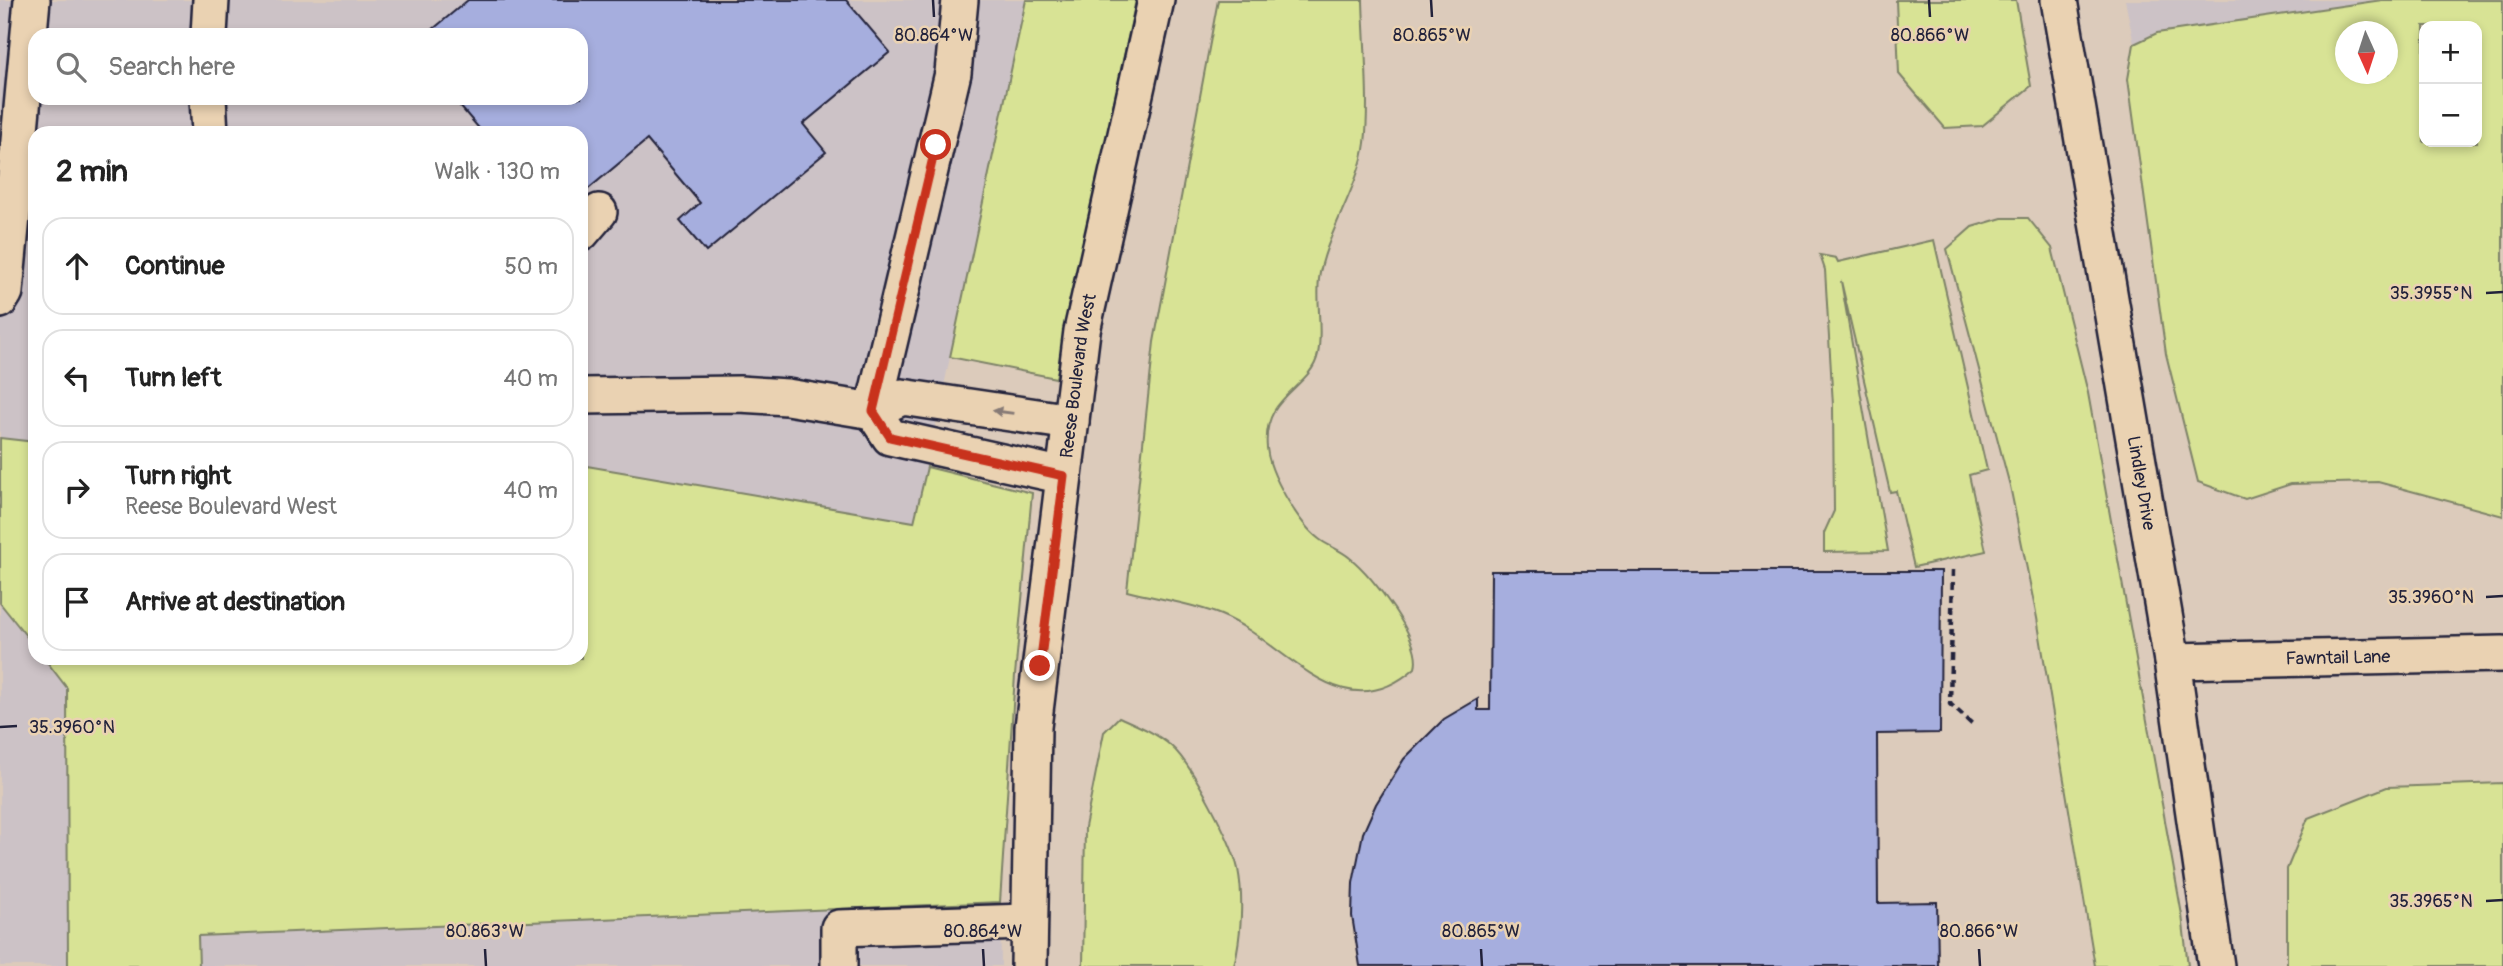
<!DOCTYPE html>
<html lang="en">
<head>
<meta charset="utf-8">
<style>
  body { margin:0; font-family:Pangolin,sans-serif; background:#f6f6f6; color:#222 }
  .controls { position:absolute; right:21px; top:21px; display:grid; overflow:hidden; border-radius:14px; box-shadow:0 4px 10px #0003 }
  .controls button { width:63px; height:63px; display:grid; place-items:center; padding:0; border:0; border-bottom:2px solid #e0e0e0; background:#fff; color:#222; font:35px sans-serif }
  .compass { position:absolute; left:2335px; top:21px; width:63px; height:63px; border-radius:50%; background:#fff; box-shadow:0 4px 10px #0003; rotate:177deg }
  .stop { position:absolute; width:21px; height:21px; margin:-16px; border:5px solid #c8321e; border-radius:50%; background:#fff }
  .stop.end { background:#c8321e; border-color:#fff; box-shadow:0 2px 7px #0008 }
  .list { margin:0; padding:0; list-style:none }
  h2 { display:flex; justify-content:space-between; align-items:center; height:91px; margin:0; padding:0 28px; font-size:30px }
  h2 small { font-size:23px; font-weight:400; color:#767676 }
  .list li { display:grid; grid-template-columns:46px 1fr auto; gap:21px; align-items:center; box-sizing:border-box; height:98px; margin:0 14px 14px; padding:0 14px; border:2px solid #e0e0e0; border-radius:21px }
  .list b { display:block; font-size:26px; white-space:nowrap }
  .list p { margin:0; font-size:23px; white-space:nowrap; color:#767676 }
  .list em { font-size:23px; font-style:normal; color:#767676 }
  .icon { flex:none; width:38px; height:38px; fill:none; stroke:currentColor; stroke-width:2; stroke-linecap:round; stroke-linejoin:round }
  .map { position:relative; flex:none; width:2503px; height:966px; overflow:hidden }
  .search { position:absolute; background:#fff; box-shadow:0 4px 10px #0003; left:28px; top:28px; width:560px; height:77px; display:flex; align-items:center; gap:18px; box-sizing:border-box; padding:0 24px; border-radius:21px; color:#767676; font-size:26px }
  .panel { position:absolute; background:#fff; box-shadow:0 4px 10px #0003; left:28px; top:126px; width:560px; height:539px; border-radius:21px }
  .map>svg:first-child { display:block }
  .built { fill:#ccc2c6; fill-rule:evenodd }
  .green { fill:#d8e395; stroke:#7d8268; stroke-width:2; fill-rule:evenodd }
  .building { fill:#a6aede; stroke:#22223b; stroke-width:2 }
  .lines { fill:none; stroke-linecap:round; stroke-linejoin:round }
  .minor-casing { stroke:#22223b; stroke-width:40 }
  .path { stroke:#22223b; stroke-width:4.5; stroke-dasharray:7 5; stroke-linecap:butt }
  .minor { stroke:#ead2b2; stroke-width:35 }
  .oneway { fill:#867a76 }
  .route { stroke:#c8321e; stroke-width:9 }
  .ticks { fill:none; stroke:#22223b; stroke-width:2.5 }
  .labels { text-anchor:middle; stroke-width:5; stroke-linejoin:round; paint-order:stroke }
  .street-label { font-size:18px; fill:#22223b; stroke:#ead2b2 }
  .ticks-label { font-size:18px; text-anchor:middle; fill:#22223b; stroke:#ead2b2; stroke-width:5; stroke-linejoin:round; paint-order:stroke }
</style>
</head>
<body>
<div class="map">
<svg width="2503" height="966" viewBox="0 0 2503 966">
  <rect width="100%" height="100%" fill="#dccbbb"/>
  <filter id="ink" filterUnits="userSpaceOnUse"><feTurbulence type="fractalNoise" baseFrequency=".0143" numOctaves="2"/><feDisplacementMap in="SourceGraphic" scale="14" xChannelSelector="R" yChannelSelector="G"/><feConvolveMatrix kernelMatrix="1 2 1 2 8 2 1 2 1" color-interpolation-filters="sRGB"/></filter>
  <g filter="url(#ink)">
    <path class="built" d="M0,0H1026L915,522L581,465V133H35V442L0,438ZM35,35H581V98H35Z
      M2125,0H2382L2157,33L2134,44Z
      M0,603L35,647V658H44L67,687L68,966H0Z
      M1000,902L1001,966H199L198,936Z"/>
    <path class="green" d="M1026,0H1136L1056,378L950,357Z
      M1218,0H1363C1364,43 1370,102 1365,143C1360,185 1324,238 1319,279C1316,304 1323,329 1318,354C1311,389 1262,394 1267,448C1269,473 1298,523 1319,539C1328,546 1341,550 1350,558C1373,576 1423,640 1415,668C1341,734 1287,642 1221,615C1192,603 1158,599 1127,591L1154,342Z
      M1896,0H2016L2031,86L1982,126L1945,128L1899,74Z
      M2382,0H2503V516L2378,482L2291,484L2245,499L2198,482L2166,354L2128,79L2134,44L2157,33ZM2424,26H2477V142H2424ZM2346,32H2388V74H2346Z
      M2002,218H2028L2052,248L2088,393L2182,915L2188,966H2095L2037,618L2010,486L1947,249L1972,227Z
      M1934,240L1987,470L1969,475L1986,551L1914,567L1896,491L1890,492L1841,281L1888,551L1824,552V533L1834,511L1833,405L1825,270L1820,255L1836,258L1838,262Z
      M0,438L35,442V647L0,603Z
      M581,465L914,522L927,467L1032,493L1015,675L1000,902L198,936L199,966H68L67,688L44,658H581Z
      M1119,717C1137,725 1156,733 1171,746C1192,764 1232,842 1238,869C1244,899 1241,937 1234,966H1083L1085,827L1104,732Z
      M2503,783V966H2287V869L2308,818L2387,787Z"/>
    <path class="building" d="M468,0H846L890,52L803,124L826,152L706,252L680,221L700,203L647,140L581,195V133H483L453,98H581V35H426Z
      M1491,571H1941L1940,733L1877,734L1878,903L1937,902L1938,966H1360L1352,916L1353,883L1363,833L1376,804L1404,759L1444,719L1478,699V710H1490Z"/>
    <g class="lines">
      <defs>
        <g id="minor">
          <path id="s1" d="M2059,0L2172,661L2216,966"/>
          <path d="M209,35L211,0"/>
          <path d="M208,98L210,133"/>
          <path d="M581,233L599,212"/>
          <path d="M0,300L5,292L32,0"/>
          <path d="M581,396L739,394L787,397L873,411L953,73L960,0"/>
          <path d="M1064,476L890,437L873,411L902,397L1071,422"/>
          <path id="s2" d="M2172,661L2503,654"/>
          <path d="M839,966V928L1029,922"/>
          <path id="s3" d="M1029,966L1033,727L1082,331L1156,0"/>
        </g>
      </defs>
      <use href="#minor" class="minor-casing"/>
      <path class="path" d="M1953,570L1950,704L1972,724"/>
      <use href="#minor" class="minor"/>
    </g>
    <defs><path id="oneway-solid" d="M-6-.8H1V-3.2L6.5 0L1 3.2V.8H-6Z" transform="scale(1.75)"/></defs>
    <use class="oneway" href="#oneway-solid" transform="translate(1003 412) rotate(-172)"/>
  </g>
  <g class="lines" filter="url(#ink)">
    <path class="route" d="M936,145L873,411L890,437L1064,476L1040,666"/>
  </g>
  <path class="ticks" d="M933,0L934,17M1431,0L1432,17M1929,0L1930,17M2486,293L2503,292M2486,597L2503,596M0,727L17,726M2486,901L2503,900M485,949L486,966M983,949L984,966M1481,949L1482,966M1979,949L1980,966"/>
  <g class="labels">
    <g class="street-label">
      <text dy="6" stroke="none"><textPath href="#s3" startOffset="593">Reese Boulevard West</textPath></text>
      <text dy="6" stroke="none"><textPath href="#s1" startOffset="490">Lindley Drive</textPath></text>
      <text dy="6" stroke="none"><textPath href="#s2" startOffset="166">Fawntail Lane</textPath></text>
    </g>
  </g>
  <g class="ticks-label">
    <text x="934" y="41">80.864°W</text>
    <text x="1432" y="41">80.865°W</text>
    <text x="1930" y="41">80.866°W</text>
    <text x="2431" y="299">35.3955°N</text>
    <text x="2431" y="603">35.3960°N</text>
    <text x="72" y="733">35.3960°N</text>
    <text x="2431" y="907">35.3965°N</text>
    <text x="485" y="937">80.863°W</text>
    <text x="983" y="937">80.864°W</text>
    <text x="1481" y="937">80.865°W</text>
    <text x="1979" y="937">80.866°W</text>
  </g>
</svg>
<div class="controls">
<button>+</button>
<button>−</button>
</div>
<svg class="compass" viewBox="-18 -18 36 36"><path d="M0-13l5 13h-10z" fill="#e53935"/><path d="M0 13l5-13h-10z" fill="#767676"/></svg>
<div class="stop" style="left:936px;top:145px"></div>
<div class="stop end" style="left:1040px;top:666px"></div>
<div class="search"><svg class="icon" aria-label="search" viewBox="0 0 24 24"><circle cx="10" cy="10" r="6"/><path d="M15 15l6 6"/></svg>Search here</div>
<section class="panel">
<h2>2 min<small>Walk · 130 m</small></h2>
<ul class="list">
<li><svg class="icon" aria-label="ahead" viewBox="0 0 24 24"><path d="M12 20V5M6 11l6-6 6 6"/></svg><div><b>Continue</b></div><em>50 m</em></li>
<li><svg class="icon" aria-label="left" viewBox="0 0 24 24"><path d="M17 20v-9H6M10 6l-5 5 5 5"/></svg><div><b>Turn left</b></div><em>40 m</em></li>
<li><svg class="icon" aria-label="right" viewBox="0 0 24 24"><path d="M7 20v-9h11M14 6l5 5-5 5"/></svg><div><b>Turn right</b><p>Reese Boulevard West</p></div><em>40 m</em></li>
<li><svg class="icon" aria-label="arrive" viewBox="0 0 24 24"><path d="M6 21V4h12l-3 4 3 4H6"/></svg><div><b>Arrive at destination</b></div></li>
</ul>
</section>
</div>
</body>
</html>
